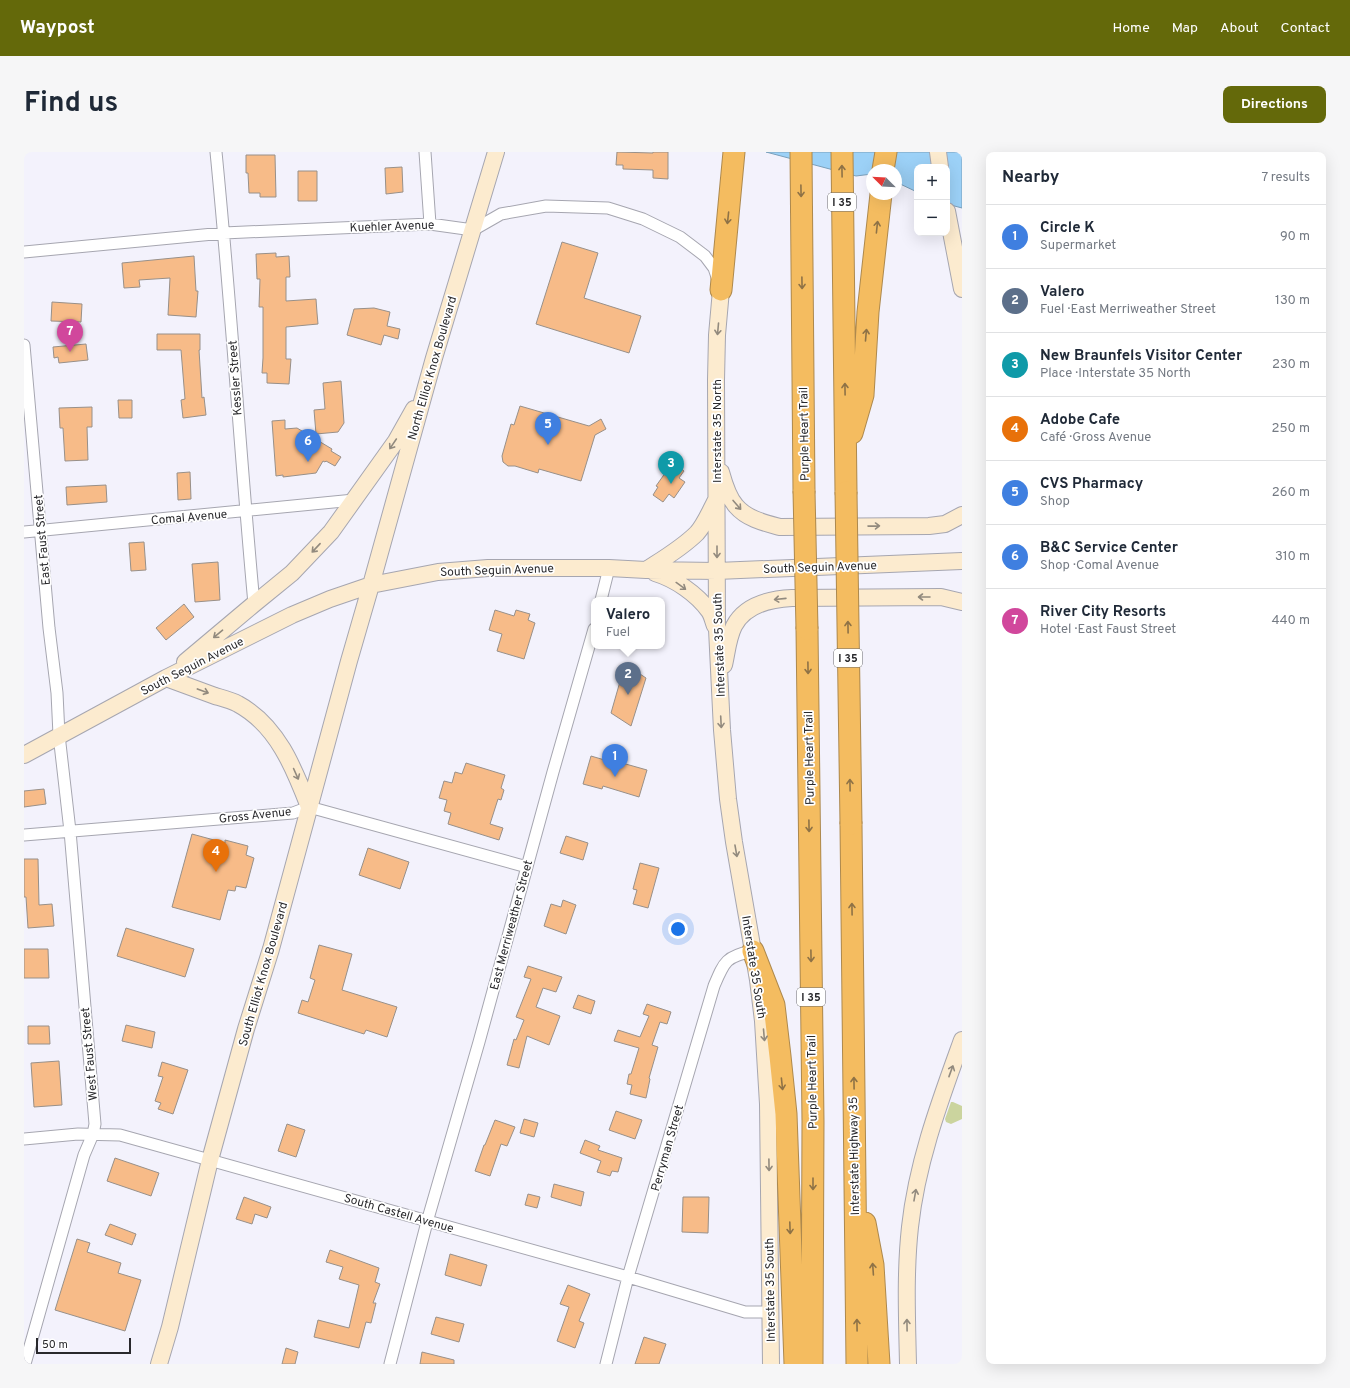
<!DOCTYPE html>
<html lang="en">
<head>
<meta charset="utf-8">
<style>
  body { margin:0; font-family:Overpass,sans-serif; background:#f6f6f7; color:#1f2937 }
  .controls { position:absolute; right:12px; top:12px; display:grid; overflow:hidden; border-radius:8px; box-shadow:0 4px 16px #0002 }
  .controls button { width:36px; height:36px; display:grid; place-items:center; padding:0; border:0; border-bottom:1px solid #e0e1e3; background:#fff; color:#1f2937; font:20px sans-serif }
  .compass { position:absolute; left:842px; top:12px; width:36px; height:36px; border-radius:50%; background:#fff; box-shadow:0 4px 16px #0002; rotate:294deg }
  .scale { position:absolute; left:12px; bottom:10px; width:95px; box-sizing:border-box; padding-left:4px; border:2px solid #29292c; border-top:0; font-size:11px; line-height:14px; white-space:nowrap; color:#29292c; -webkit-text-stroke:3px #fff; paint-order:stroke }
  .you { position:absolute; left:654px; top:777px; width:14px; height:14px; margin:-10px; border:3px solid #fff; border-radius:50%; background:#1a73e8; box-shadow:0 0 0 6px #1a73e833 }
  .badge { display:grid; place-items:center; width:26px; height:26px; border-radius:50%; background:#64690a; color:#fff; font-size:13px; font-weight:700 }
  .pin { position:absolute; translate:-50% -33px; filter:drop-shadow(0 1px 2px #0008) }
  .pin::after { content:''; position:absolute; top:21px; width:14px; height:12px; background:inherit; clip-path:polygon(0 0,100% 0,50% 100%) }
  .popup { position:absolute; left:567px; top:445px; width:74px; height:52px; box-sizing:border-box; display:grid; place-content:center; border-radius:8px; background:#fff; filter:drop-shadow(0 1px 3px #0005); font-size:13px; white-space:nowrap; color:#747a83 }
  .popup b { font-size:15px; color:#1f2937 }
  .popup::after { content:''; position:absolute; left:50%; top:100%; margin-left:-8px; border:8px solid transparent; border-top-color:#fff }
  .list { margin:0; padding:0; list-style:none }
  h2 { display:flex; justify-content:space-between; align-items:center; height:52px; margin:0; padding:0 16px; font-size:17px }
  h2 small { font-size:13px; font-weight:400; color:#747a83 }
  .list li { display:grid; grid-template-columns:26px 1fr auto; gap:12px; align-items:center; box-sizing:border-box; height:64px; padding:0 16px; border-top:1px solid #e0e1e3 }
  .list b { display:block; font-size:15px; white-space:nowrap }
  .list p { margin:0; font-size:13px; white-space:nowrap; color:#747a83 }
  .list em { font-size:13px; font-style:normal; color:#747a83 }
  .map { position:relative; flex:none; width:938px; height:1212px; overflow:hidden; border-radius:8px }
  header { display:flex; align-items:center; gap:24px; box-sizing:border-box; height:56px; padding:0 20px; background:#64690a; color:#fff }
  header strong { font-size:19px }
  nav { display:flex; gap:22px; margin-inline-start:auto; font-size:14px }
  .intro { display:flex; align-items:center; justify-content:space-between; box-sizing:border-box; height:96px; padding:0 24px }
  h1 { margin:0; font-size:28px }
  .button { padding:10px 18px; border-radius:8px; background:#64690a; color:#fff; font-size:14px; font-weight:700 }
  main { display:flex; gap:24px; padding:0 24px }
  aside { flex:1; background:#fff; border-radius:8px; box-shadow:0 4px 16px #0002 }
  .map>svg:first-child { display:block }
  .green { fill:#cbd49e }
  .water { fill:#9cd1f7; stroke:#7a9fba }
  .building { fill:#f7bb88; stroke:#989089 }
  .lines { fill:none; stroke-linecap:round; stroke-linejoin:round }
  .street-casing { stroke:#a6a6b0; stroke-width:13 }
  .secondary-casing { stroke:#a6a6b0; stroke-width:18 }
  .highway-casing { stroke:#ad894e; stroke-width:23 }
  .street { stroke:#fff; stroke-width:11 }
  .secondary { stroke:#fcebcf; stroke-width:16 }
  .highway { stroke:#f4bc60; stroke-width:21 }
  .highway-bridge-casing { stroke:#ad894e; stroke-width:23; stroke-linecap:butt }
  .highway-bridge { stroke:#f4bc60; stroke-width:21 }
  .oneway { stroke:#8e7246 }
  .oneway2 { stroke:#928a7e }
  .labels { text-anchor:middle; stroke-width:3.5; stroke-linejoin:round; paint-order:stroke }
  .shield { fill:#fff; stroke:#69696b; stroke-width:1 }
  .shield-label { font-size:11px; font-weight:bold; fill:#29292c }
  .street-label { font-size:12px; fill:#29292c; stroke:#fff }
</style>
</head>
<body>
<header>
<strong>Waypost</strong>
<nav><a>Home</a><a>Map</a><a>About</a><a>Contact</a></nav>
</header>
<div class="intro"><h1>Find us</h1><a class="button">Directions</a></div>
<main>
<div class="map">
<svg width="938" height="1212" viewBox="0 0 938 1212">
  <rect width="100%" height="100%" fill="#f3f2fc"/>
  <path class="green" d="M927,950H929L938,954V967L927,972L922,970L921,967Z"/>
  <path class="water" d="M742,0H938V56L923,52V15H893V40L872,30V18H848V22L832,24Z"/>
  <path class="building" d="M593,0L629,1V0H644V27L629,26V18L599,17V13H592Z
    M222,3H251L252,45H236V41H225L224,21H222Z
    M378,15L379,40L362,42L361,16Z
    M274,19H293V49H274Z
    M538,90L574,101L560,146L617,164L605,201L512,172Z
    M252,101V105L265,104L266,125H262V149L292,147L293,161L294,172L262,175V207H267L265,232L243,231V221H238L239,206V155H235L236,127H233L232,102Z
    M170,104L172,139H174L172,165L144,163L146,126L115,128L116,135L100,136L98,111Z
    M28,150L58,152L57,170L27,169Z
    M350,156L366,160L363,174L376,177L374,187L360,183L357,193L323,183L330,157Z
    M133,182H176V198H175L178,246L180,245L182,263L159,266L157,248L161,247L157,198H133Z
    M62,192L64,208L35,211L34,205L30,206L29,195Z
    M317,229L320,271L314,280L292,282L290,258L301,257L299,231Z
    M94,248H108V266H95Z
    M496,254L565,274L577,267L582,277L571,283L557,329L515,317L514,321L491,314H484L479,310L478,304L487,272L490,273Z
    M68,255V275H63L64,308L41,309L39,276H36L35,256Z
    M261,268V277L273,276L308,297L307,299L317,305L311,314L302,309L301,310L299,309L292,321L259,325V323L252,324L248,269Z
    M651,312L660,319L655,326L661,330L650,346L645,342L639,350L629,343L634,335L632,334L644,317L646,319Z
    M166,320L167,347L154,348L153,321Z
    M82,333L83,350L43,353L42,335Z
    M120,390L122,418L107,419L105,391Z
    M194,410L196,448L171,450L168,412Z
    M160,452L170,465L142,488L132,476Z
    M471,458L490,464L492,458L506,462L504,468L511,471L500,507L473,499L478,482L465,478Z
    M601,512L622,526L607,574L587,561Z
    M567,604L584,609V607L623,618L615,645L579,634L578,637L559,632Z
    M442,611L481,623L477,636L480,638L477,648L474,647L466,672L479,676L475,688L424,672L427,661L420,659L423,648L415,646L420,629L428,631L431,620L438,622Z
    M20,637L22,652L0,655V639Z
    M168,682L201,691V688L224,694L222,703L230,706L222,736L212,734L211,739L204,738L196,768L148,755Z
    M542,684L564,691L559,708L536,701Z
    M344,696L385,710L376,737L335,723Z
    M0,707H14L15,753L28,752L30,774L4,776L2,745H0Z
    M616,711L635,716L624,756L609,752L613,738L609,737Z
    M539,748L552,753L542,782L520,774L527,752L537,755Z
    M102,776L170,797L161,825L93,804Z
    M295,793L328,802L318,838L373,855L363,885L342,878L340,882L274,861L278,848L284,850L291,828L286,826Z
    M0,797H24L25,826H0Z
    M504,814L538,825L532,840L519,836L512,855L536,864L525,893L503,884L495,916L483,913L490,887L492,888L500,868L492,865L507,827L500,825Z
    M554,843L571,849L567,862L549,856Z
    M623,852L647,860L643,872L636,870L628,893L634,895L625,926L626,927L622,946L606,942L608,933L603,932L605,922H607L615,896L590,889L594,878L616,885L625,864L619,862Z
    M102,873L131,880L128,896L98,889Z
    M4,874H25L26,892H4Z
    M35,909L38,953L10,955L7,911Z
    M138,910L164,918L149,962L134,957L137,951L131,949L139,925L134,924Z
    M592,959L618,968L611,987L585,978Z
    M500,967L514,971L510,985L496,981Z
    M471,968L491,975L483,994L477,992L466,1024L451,1019L460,993H461Z
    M263,972L281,978L272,1005L254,999Z
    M561,988L576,994L574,998L598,1006L594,1020L588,1019L586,1024L573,1020L577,1009L556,1001Z
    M91,1006L135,1021L127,1044L83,1029Z
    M530,1032L560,1040L557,1054L527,1045Z
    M504,1042L516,1045L513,1056L501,1053Z
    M220,1045L247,1055L243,1066L231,1062L228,1072L212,1067Z
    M659,1045H685L684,1081L658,1080Z
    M86,1072L112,1082L108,1093L81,1083Z
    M53,1087L66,1091L63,1100L97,1111L94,1121L117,1128L101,1179L31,1158Z
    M306,1098L355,1116L351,1130L356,1132L349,1151H352L347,1171L342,1170L335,1196L290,1185L294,1168L325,1176L335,1133L315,1127L319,1115L302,1110Z
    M426,1102L463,1113L457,1134L421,1123Z
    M544,1133L566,1142L555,1169L560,1171L551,1196L533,1189L545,1155L536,1152Z
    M412,1165L440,1172L435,1190L407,1182Z
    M620,1185L642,1192L635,1212H611Z
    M262,1196L274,1200L271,1212H258Z
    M398,1200L430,1208V1212H396Z"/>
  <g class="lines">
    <defs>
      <path id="street" d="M192,0C207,150 216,301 230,452
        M401,0L406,72
        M0,100L200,81L406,72L449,78L477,62L522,54L584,56L619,67L656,85L681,104L690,116L694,128
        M0,193L25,476L33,541L35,583L46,679L71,972L69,982L60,1003L1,1212
        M0,380L330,348
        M577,448L585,416
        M0,683L269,661L285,655L503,715
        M0,987L54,982L96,983L604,1125L721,1160H746
        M366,1212L403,1070L455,890L529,620L570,477
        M582,1212L604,1125L690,834C700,810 702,804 729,799"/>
      <path id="secondary" d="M914,0L916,15
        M923,59L938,137
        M697,138L693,183L692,228L693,477L698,578L704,647L710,690L734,828L739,869L744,952L747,1212
        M697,320C700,331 704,345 712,354C723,367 741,371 756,375L905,374L921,372L938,363
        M622,418C639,407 658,396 673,381C681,372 686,359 692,348
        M631,421C651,427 673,442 685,459C688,463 689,469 691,474
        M161,510L230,452L268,421L307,380L372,289L390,257
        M700,513C703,500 704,486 710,474C721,453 747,447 768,446L917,445L938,450
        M142,526C158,532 175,538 191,544C198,546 207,548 214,552C253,573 270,616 285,655
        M0,603L142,526L268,463L306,447L347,433L414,420L464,416H585L622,418L693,419L938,409
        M135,1212L146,1175L186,1008L222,877L247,797L325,509L347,433L410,206L472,0
        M884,1212C883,1166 881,1121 886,1075C893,1010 916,949 938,888"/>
      <path id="highway" d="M777,0L780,339
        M818,0L822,340
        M859,18L862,0
        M697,138L710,0
        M828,281L839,243L844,160L857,42
        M783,477L789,969L788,1212
        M827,672L833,1212
        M729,799L750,853L756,904L762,962L771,1212
        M841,1071L849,1113L855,1212"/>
    </defs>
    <use href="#street" class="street-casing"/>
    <use href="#secondary" class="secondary-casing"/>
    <use href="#highway" class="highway-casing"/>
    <use href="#street" class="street"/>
    <use href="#secondary" class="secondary"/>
    <use href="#highway" class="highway"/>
    <defs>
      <path id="highway-bridge" d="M780,339L783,477
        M822,340L827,672"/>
    </defs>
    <use href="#highway-bridge" class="highway-bridge-casing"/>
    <use href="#highway-bridge" class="highway-bridge"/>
  </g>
  <defs><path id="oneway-shaft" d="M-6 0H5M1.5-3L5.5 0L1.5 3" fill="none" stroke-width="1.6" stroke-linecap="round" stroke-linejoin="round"/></defs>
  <g class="oneway">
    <use href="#oneway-shaft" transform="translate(818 19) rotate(-91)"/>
    <use href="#oneway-shaft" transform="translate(777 39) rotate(89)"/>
    <use href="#oneway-shaft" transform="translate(704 66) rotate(96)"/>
    <use href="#oneway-shaft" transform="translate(853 75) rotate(-84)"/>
    <use href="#oneway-shaft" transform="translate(778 131) rotate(89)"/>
    <use href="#oneway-shaft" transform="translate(842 183) rotate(-85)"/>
    <use href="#oneway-shaft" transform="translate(821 237) rotate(-91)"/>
    <use href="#oneway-shaft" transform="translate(824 475) rotate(-91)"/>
    <use href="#oneway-shaft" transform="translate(784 516) rotate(89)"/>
    <use href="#oneway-shaft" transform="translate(826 633) rotate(-91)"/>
    <use href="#oneway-shaft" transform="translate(785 674) rotate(89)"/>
    <use href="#oneway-shaft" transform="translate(828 757) rotate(-91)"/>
    <use href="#oneway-shaft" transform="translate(787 804) rotate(89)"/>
    <use href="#oneway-shaft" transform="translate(830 931) rotate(-91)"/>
    <use href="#oneway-shaft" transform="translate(758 932) rotate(84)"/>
    <use href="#oneway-shaft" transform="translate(789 1032) rotate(90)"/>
    <use href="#oneway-shaft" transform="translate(766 1076) rotate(88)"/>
    <use href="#oneway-shaft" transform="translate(849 1117) rotate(-94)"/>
    <use href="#oneway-shaft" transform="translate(833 1173) rotate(-91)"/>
  </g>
  <g class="oneway2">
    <use href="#oneway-shaft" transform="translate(694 177) rotate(95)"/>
    <use href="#oneway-shaft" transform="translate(369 292) rotate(124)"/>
    <use href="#oneway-shaft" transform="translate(713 353) rotate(49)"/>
    <use href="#oneway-shaft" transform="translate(850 374) rotate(-1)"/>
    <use href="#oneway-shaft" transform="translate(292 396) rotate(133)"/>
    <use href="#oneway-shaft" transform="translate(693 400) rotate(90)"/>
    <use href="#oneway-shaft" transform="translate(657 434) rotate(36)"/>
    <use href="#oneway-shaft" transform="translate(900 445) rotate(180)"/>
    <use href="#oneway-shaft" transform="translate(756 447) rotate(174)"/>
    <use href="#oneway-shaft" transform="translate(194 482) rotate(140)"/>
    <use href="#oneway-shaft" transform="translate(179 539) rotate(20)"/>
    <use href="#oneway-shaft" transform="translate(697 570) rotate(87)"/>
    <use href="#oneway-shaft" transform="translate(272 622) rotate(66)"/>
    <use href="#oneway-shaft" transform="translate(712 699) rotate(80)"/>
    <use href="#oneway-shaft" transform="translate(740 883) rotate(85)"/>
    <use href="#oneway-shaft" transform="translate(927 919) rotate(-70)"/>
    <use href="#oneway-shaft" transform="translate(745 1013) rotate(89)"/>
    <use href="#oneway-shaft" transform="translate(891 1043) rotate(-80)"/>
    <use href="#oneway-shaft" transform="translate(883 1173) rotate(-91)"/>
  </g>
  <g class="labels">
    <g class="shield">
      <rect x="804" y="41" width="28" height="18" rx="3"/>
      <rect x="810" y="497" width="28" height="18" rx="3"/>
      <rect x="773" y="836" width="28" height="18" rx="3"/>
    </g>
    <g class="shield-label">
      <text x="818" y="54">I 35</text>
      <text x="824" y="510">I 35</text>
      <text x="787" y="849">I 35</text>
    </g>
    <g class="street-label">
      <text transform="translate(368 74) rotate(-2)" y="4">Kuehler Avenue</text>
      <text transform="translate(408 216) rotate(-74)" y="4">North Elliot Knox Boulevard</text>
      <text transform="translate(211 226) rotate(-94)" y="4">Kessler Street</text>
      <text transform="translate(693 279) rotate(-90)" y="4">Interstate 35 North</text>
      <text transform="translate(780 282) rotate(-91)" y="4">Purple Heart Trail</text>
      <text transform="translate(165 365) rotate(-5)" y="4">Comal Avenue</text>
      <text transform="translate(18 388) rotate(-95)" y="4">East Faust Street</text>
      <text transform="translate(796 415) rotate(-2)" y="4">South Seguin Avenue</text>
      <text transform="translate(473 418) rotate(-2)" y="4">South Seguin Avenue</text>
      <text transform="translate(695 493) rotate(-92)" y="4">Interstate 35 South</text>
      <text transform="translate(168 514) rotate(-27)" y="4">South Seguin Avenue</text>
      <text transform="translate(785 606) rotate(-91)" y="4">Purple Heart Trail</text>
      <text transform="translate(231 663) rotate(-6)" y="4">Gross Avenue</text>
      <text transform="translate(487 773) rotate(-75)" y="4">East Merriweather Street</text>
      <text transform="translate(730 815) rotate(81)" y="4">Interstate 35 South</text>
      <text transform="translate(239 822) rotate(-74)" y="4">South Elliot Knox Boulevard</text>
      <text transform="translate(65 902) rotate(-95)" y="4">West Faust Street</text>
      <text transform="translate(788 930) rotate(-91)" y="4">Purple Heart Trail</text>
      <text transform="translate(643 996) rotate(-74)" y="4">Perryman Street</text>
      <text transform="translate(830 1004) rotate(-91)" y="4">Interstate Highway 35</text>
      <text transform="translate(375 1061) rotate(16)" y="4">South Castell Avenue</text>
      <text transform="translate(746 1138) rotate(-91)" y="4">Interstate 35 South</text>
    </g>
  </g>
</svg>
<div class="controls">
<button>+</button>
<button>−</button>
</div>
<svg class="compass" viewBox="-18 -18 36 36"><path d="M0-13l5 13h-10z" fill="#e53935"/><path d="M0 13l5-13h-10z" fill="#747a83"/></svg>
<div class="scale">50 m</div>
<div class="you"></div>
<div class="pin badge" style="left:591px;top:625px;background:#3f7fe0">1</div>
<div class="pin badge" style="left:604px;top:543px;background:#5c6f8a">2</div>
<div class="popup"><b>Valero</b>Fuel</div>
<div class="pin badge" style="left:647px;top:332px;background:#0f9aa8">3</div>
<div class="pin badge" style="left:192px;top:720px;background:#e8710a">4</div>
<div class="pin badge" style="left:524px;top:293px;background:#3f7fe0">5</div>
<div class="pin badge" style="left:284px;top:310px;background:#3f7fe0">6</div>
<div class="pin badge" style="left:46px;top:200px;background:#d1479c">7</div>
</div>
<aside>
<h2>Nearby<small>7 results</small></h2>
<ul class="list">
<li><span class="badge" style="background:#3f7fe0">1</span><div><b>Circle K</b><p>Supermarket</p></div><em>90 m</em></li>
<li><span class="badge" style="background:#5c6f8a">2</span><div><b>Valero</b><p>Fuel · East Merriweather Street</p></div><em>130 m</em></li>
<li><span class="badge" style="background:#0f9aa8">3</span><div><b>New Braunfels Visitor Center</b><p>Place · Interstate 35 North</p></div><em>230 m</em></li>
<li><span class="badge" style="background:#e8710a">4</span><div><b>Adobe Cafe</b><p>Café · Gross Avenue</p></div><em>250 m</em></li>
<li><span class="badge" style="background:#3f7fe0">5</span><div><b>CVS Pharmacy</b><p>Shop</p></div><em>260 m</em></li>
<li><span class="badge" style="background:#3f7fe0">6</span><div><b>B&amp;C Service Center</b><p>Shop · Comal Avenue</p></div><em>310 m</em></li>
<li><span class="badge" style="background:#d1479c">7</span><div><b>River City Resorts</b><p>Hotel · East Faust Street</p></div><em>440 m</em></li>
</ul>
</aside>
</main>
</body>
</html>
